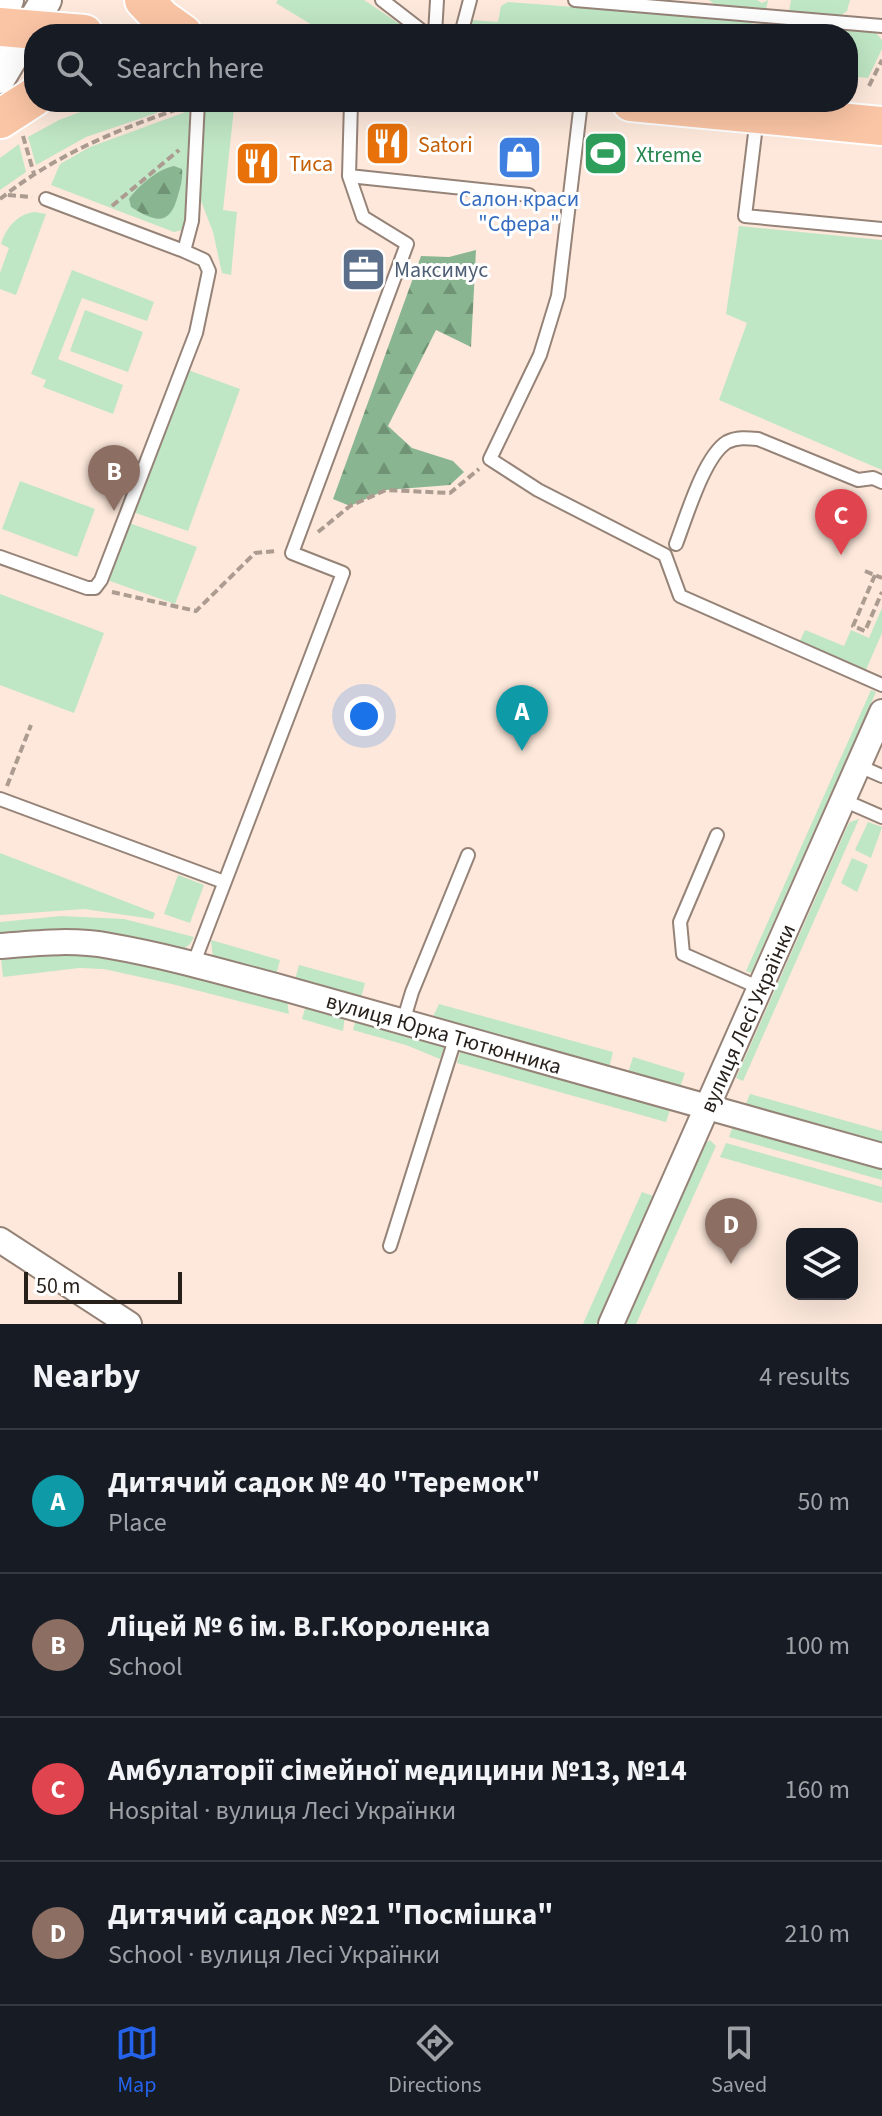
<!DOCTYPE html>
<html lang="en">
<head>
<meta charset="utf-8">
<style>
  body { margin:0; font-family:"Source Sans 3",sans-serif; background:#242831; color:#f1f3f6 }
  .controls { position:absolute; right:24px; bottom:24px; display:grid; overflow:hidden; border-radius:16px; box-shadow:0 8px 32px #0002 }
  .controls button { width:72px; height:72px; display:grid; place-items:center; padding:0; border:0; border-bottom:2px solid #363941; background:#171b24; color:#f1f3f6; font:40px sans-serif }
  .scale { position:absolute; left:24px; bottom:20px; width:158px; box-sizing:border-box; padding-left:8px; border:4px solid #261f1a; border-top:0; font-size:22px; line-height:28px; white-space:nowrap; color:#261f1a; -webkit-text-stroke:6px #fff; paint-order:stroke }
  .you { position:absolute; left:364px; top:716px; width:28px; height:28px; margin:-20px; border:6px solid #fff; border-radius:50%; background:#1a73e8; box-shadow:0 0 0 12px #1a73e833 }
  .badge { display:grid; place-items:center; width:52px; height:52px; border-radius:50%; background:#2563eb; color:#fff; font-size:26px; font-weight:700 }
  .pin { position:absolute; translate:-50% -66px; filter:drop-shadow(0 2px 4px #0008) }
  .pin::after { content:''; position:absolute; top:42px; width:28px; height:24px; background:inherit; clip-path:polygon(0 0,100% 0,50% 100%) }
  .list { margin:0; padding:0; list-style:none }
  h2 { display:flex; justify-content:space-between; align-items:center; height:104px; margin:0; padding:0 32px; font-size:34px }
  h2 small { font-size:26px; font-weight:400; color:#9ea1a6 }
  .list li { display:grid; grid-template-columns:52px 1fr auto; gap:24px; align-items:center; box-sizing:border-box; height:144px; padding:0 32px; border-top:2px solid #363941 }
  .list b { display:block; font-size:30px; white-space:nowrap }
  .list p { margin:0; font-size:26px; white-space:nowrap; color:#9ea1a6 }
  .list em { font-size:26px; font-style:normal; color:#9ea1a6 }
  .icon { flex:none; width:44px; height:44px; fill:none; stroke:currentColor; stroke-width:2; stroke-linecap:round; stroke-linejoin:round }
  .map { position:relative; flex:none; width:882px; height:1324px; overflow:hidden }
  .search { position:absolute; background:#171b24; box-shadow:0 8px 32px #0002; left:24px; right:24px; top:24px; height:88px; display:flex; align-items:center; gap:20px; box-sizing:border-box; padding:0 28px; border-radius:32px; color:#9ea1a6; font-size:30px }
  .sheet { height:680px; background:#171b24 }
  nav { display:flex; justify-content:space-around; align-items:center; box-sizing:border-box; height:112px; border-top:2px solid #363941; background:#171b24; font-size:22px; color:#9ea1a6 }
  nav a { display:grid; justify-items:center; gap:4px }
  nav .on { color:#2563eb }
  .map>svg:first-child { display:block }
  .grass { fill:#bfe6c5 }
  .forest { fill:url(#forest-firs) }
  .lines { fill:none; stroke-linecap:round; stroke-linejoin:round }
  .service-casing { stroke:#968378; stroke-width:16 }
  .minor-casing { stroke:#968378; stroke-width:28 }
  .tertiary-casing { stroke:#968378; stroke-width:34 }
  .primary-casing { stroke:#fff; stroke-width:42 }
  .path { stroke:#ab9b91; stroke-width:4; stroke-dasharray:8 4; stroke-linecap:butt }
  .service { stroke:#fff; stroke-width:12 }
  .minor { stroke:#fff; stroke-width:24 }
  .tertiary { stroke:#fff; stroke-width:30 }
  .primary { stroke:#fac5a5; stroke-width:38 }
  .labels { text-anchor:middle; stroke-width:6; stroke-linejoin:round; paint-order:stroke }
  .food-label { font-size:22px; fill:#c56008; stroke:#fff; text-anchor:start }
  .leisure-label { font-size:22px; fill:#27864d; stroke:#fff; text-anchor:start }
  .shop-label { font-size:22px; fill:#366cbe; stroke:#fff }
  .service-label { font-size:22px; fill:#4e5e75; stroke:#fff; text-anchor:start }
  .street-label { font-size:22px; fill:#261f1a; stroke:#fff }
</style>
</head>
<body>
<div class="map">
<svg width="882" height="1324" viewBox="0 0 882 1324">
  <defs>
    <pattern id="forest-firs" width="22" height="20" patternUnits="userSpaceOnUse" patternTransform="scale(2)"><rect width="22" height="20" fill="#89b690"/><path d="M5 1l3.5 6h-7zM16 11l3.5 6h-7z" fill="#709375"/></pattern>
  </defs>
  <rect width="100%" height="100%" fill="#fde8db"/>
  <path class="grass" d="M278,0H364L413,33L362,34L322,31L276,3Z
    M709,0H757L762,3L768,0L766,10L717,6Z
    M791,0H850L847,11L838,17L789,12Z
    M508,2L745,20L756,25L762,34H468L470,20L498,22L501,6Z
    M788,24L875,32L882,40V49L868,78L848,76V34H777L783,25Z
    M107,102H180L154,114L86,137L36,165L28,137L59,120Z
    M210,106L234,108L223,210L237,212L231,275L222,273L213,232L198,193L204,112Z
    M191,110L187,220L182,230L174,232L51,185L60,164L90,147Z
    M19,144L26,172L0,190V158Z
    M35,212L46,214L16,295L0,289V273L9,248L1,244C6,228 17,214 35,212Z
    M739,226L882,240V470L719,400L747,323L726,314Z
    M72,270L154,302L147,321L82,298L58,359L123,385L113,414L43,387L46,380L31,374Z
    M85,310L143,332L128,372L70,351Z
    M188,370L240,389L188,531L133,512Z
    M20,481L95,509L77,557L2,529Z
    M129,523L197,547L175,604L107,580Z
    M0,594L104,633L74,713L0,685Z
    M882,608V633L865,672L799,643L805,630L844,646L851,630L869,638Z
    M871,690L876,692L751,973L746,971Z
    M859,819L743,1081L736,1078L847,827L850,822Z
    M868,822L882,827L871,858L855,850Z
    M0,853L155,913L153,919L84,909L0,915Z
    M852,858L868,865L857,892L841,883Z
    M178,875L204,885L190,923L164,914Z
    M61,916L124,919L194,937L190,944L181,951L93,932L59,930L0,935V922Z
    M211,940L280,960L276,975L213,958Z
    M51,954C132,954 209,982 287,1001L289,1014L172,984L104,969L79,968L3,977L1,958Z
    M299,965L365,983L361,998L295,980Z
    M439,1004L613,1052L609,1068L432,1019Z
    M306,1005L345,1016L343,1031L302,1019Z
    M356,1019L445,1044L440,1059L406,1045L353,1030Z
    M461,1049L671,1107L666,1122L457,1063Z
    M633,1057L685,1073L680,1087L628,1073Z
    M750,1094L882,1131V1143L745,1106Z
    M733,1126L882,1168V1180L729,1137Z
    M710,1140L716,1146L636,1324H626L706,1143Z
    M726,1143L882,1187V1203L720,1157Z
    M642,1192L653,1196L596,1324H583Z"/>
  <path class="forest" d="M174,166L182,169C183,178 181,186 178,195C170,227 155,222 131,207L129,199C138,186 158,169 174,166Z
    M476,250L471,347L436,330L388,426L412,448L453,461L464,472L450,485L386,490L350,506L333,499L421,256L449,257Z"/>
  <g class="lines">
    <defs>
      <path id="service" d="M382,0L426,34
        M575,0L882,26
        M435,34L437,0
        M461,34L470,0
        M581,102L558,296L540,355L490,459L538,490L665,555L680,596L882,685
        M757,117L745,216L882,229
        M349,176L529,195
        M46,199L184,251L192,221L198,102
        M676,544C686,518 704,456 727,442C737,437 747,438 758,439L858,480L873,478L882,482
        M0,557L87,588H95L101,580L196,333L209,271L204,260L184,251
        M859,766L882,776
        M0,799L224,882
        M843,800L882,817
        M717,835L680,922L683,954L760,988
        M193,965L343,573L292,553L407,244L363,217L349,176L351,102
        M403,1022L412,992L468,855
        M390,1246L456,1036"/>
      <path id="minor" d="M0,946C37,943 73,939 110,946C168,956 226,973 283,988L882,1156
        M0,1240L129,1324
        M611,1324L882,712"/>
      <path id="tertiary" d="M0,4L8,0
        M0,78L46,0"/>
      <path id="primary" d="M144,0L162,19L183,34
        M0,27L84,34
        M631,102L882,126
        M0,119L34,97"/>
    </defs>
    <use href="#service" class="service-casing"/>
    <use href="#minor" class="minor-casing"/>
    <use href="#tertiary" class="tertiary-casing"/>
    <use href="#primary" class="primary-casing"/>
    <path class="path" d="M869,86L882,60
      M23,136L34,174
      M8,195L32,197
      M0,199C55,155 118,129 184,107
      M112,206L179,150
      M318,532L350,506L386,490L450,493L479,469
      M865,571L882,578
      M875,575L853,626L865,631L882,592
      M112,592L196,611L255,553L277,551
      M7,786L31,725"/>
    <use href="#service" class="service"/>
    <use href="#minor" class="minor"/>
    <use href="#tertiary" class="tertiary"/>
    <use href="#primary" class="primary"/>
  </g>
  <defs>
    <symbol id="restaurant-square" viewBox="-11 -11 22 22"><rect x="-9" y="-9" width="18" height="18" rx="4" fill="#e8710a" stroke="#fff"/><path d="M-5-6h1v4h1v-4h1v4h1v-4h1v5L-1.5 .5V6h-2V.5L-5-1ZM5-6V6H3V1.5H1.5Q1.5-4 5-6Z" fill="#fff"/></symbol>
    <symbol id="stadium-square" viewBox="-11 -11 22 22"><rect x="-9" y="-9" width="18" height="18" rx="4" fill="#2e9e5b" stroke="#fff"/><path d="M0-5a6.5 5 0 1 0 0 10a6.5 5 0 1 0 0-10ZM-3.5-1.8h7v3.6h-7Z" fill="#fff"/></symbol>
    <symbol id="shop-square" viewBox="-11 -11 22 22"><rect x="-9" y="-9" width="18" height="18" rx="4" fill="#3f7fe0" stroke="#fff"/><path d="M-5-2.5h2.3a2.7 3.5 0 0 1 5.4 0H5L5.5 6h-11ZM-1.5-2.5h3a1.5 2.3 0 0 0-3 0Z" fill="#fff"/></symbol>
    <symbol id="office-square" viewBox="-11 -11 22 22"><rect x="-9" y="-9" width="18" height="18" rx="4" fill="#5c6f8a" stroke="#fff"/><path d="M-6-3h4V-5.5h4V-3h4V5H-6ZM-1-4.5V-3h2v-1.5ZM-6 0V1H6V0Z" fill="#fff"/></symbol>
  </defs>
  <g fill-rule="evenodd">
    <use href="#restaurant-square" x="362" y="118" width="51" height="51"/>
    <use href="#stadium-square" x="580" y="128" width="51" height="51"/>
    <use href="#shop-square" x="494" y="132" width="51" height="51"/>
    <use href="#restaurant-square" x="232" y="138" width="51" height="51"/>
    <use href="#office-square" x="338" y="244" width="51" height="51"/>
  </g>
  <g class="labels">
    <g class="food-label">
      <text x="418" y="152">Satori</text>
      <text x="289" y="171">Тиса</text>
    </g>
    <g class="leisure-label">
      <text x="636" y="162">Xtreme</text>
    </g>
    <g class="shop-label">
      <text x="519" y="206">Салон краси<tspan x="519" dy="25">"Сфера"</tspan></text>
    </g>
    <g class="service-label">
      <text x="394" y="277">Максимус</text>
    </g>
    <g class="street-label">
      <text transform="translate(747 1018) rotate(-66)" y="8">вулиця Лесі Українки</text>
      <text transform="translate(444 1033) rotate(16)" y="8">вулиця Юрка Тютюнника</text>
    </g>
  </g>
</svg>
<div class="controls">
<button><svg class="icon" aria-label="layers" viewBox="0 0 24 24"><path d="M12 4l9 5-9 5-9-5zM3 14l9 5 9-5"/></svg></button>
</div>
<div class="scale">50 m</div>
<div class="you"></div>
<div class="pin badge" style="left:522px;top:751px;background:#0f9aa8">A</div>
<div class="pin badge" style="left:114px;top:511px;background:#8d6e63">B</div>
<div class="pin badge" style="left:841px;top:555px;background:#e0444e">C</div>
<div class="pin badge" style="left:731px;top:1264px;background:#8d6e63">D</div>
<div class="search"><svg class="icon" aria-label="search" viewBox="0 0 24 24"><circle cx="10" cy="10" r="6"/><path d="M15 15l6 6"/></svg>Search here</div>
</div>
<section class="sheet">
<h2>Nearby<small>4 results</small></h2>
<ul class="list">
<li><span class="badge" style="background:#0f9aa8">A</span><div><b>Дитячий садок № 40 &quot;Теремок&quot;</b><p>Place</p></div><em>50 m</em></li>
<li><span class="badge" style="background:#8d6e63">B</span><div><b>Ліцей № 6 ім. В.Г.Короленка</b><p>School</p></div><em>100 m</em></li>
<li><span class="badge" style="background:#e0444e">C</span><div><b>Амбулаторії сімейної медицини №13, №14</b><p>Hospital · вулиця Лесі Українки</p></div><em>160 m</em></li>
<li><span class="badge" style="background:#8d6e63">D</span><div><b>Дитячий садок №21 &quot;Посмішка&quot;</b><p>School · вулиця Лесі Українки</p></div><em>210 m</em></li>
</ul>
</section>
<nav>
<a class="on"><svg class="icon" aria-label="map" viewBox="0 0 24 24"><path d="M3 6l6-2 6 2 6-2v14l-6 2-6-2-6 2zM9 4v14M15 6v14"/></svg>Map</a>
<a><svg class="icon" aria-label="directions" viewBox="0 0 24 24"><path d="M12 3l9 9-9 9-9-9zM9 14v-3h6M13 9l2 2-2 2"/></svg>Directions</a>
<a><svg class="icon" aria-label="saved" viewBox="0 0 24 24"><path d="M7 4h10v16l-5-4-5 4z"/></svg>Saved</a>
</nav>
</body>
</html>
